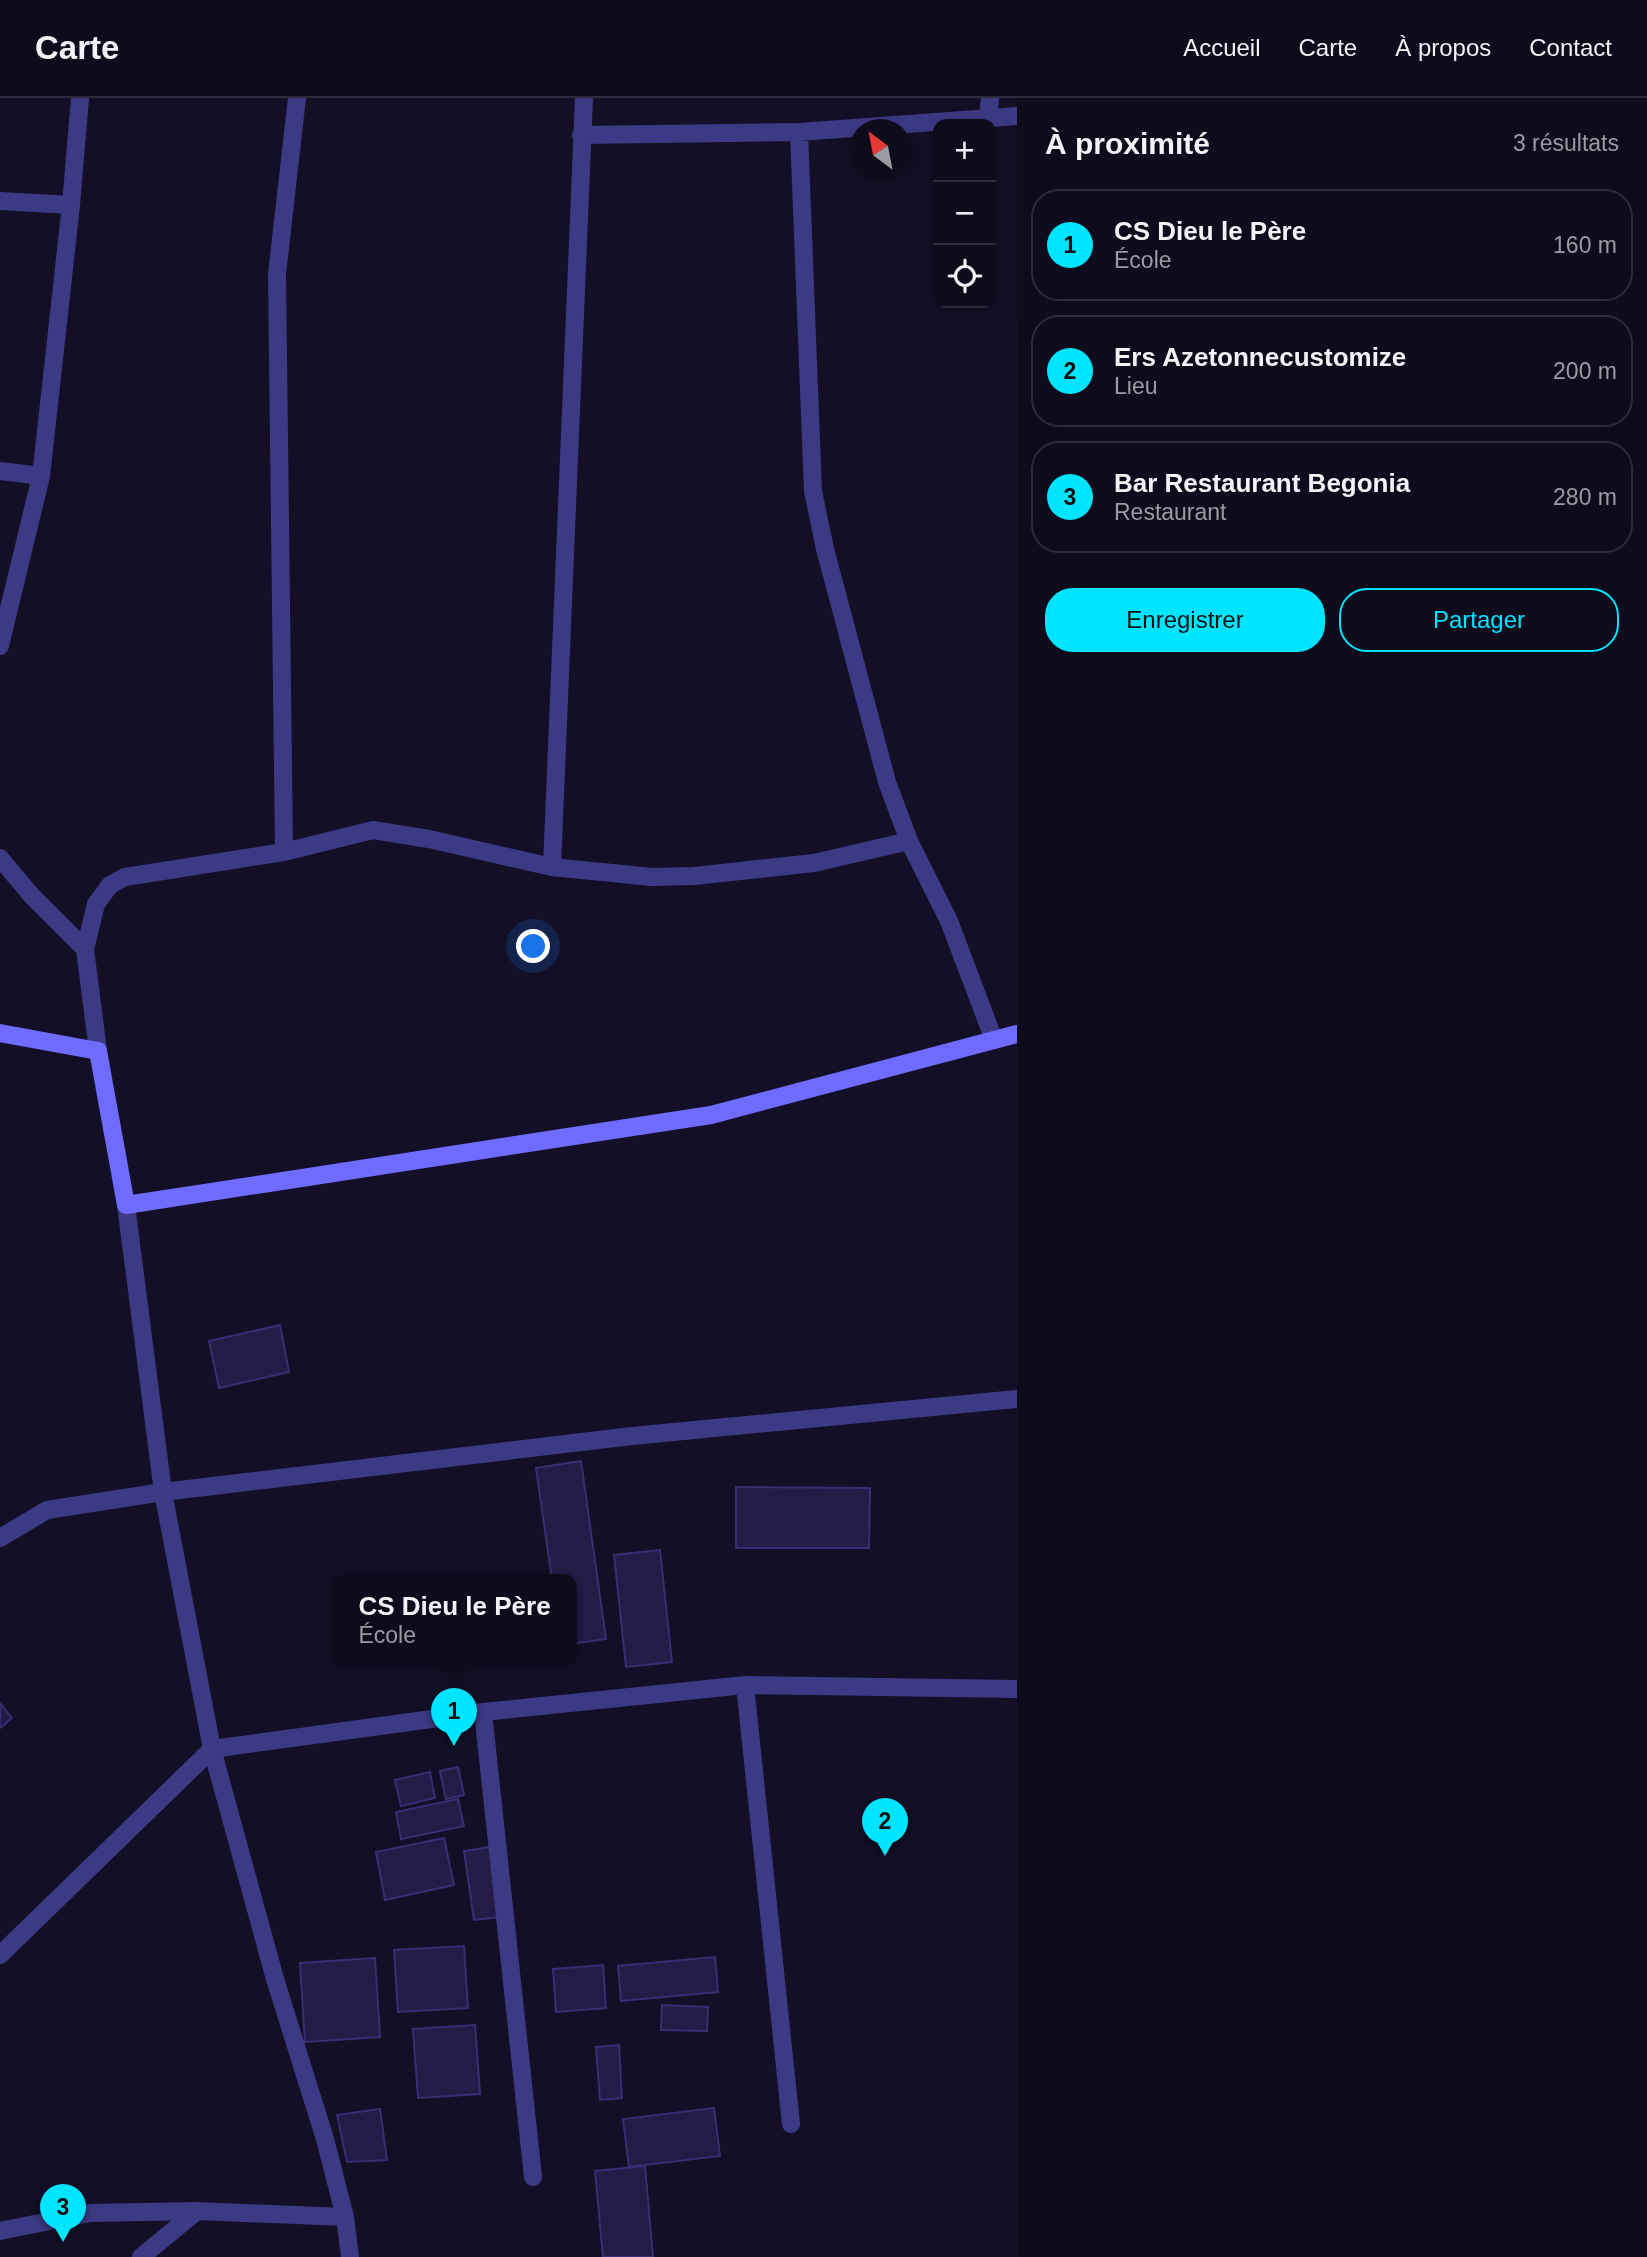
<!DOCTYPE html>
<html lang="fr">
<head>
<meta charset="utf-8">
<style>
  body { margin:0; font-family:Arial,sans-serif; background:#171425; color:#f1f3f6 }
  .controls { position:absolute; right:21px; top:21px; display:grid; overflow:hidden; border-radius:14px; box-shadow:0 7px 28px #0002 }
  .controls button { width:63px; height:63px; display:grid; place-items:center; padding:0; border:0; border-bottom:2px solid #2e2b3b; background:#0e0b1c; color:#f1f3f6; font:35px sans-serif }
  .compass { position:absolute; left:849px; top:21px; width:63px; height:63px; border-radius:50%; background:#0e0b1c; box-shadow:0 7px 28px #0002; rotate:328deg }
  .you { position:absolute; left:534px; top:849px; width:24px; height:24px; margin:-18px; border:5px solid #fff; border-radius:50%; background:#1a73e8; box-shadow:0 0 0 10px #1a73e833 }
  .badge { display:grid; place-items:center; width:46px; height:46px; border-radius:50%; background:#00e5ff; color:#111; font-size:23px; font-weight:700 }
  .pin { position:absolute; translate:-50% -58px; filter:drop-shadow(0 2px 4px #0008) }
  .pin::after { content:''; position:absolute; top:37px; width:24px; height:21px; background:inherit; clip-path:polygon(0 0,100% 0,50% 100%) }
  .popup { position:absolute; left:332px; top:1476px; width:245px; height:91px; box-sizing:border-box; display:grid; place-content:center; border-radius:14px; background:#0e0b1c; filter:drop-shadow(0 2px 5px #0005); font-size:23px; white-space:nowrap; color:#9b9ba3 }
  .popup b { font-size:26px; color:#f1f3f6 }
  .popup::after { content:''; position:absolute; left:50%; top:100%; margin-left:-14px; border:14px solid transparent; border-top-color:#0e0b1c }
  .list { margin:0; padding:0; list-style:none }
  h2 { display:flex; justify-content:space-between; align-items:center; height:91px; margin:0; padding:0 28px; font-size:30px }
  h2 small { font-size:23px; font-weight:400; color:#9b9ba3 }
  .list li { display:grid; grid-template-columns:46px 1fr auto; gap:21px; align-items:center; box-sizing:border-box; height:112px; margin:0 14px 14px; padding:0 14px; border:2px solid #2e2b3b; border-radius:28px }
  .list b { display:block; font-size:26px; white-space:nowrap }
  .list p { margin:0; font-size:23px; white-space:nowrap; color:#9b9ba3 }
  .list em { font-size:23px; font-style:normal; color:#9b9ba3 }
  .actions { display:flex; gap:14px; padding:21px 28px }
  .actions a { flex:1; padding:16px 0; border:2px solid #00e5ff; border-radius:28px; text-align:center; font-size:24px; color:#00e5ff }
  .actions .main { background:#00e5ff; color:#111 }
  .icon { flex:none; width:38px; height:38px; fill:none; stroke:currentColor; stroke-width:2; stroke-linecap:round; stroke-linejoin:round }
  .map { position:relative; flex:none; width:1017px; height:2159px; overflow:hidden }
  header { display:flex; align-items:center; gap:42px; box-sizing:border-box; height:98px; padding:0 35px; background:#0e0b1c; border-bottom:2px solid #2e2b3b }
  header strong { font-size:33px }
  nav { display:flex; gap:38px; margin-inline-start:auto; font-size:24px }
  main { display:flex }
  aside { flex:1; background:#0e0b1c }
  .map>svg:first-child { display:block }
  .building { fill:#241b47; stroke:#3b2d73; stroke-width:2 }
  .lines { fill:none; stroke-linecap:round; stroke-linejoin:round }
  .street { stroke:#3d3a85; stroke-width:18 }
  .secondary { stroke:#6f6bff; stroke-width:18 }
</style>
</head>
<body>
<header>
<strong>Carte</strong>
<nav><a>Accueil</a><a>Carte</a><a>À propos</a><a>Contact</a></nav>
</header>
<main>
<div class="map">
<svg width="1017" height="2159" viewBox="0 0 1017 2159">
  <rect width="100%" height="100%" fill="#130f26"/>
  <path class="building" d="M280,1227L289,1274L219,1290L209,1243Z
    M581,1363L606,1541L571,1546V1482H552L536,1370Z
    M736,1389L870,1390L869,1450H736Z
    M660,1452L672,1564L626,1569L614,1457Z
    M0,1605L12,1620L0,1630Z
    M458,1669L464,1697L446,1701L440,1673Z
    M430,1674L435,1700L401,1708L395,1682Z
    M458,1701L464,1728L401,1741L396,1714Z
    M444,1740L454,1787L385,1802L376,1754Z
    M490,1749L500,1819L474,1822L464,1753Z
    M464,1848L468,1910L398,1914L394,1852Z
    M715,1859L718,1894L621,1903L618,1868Z
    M375,1860L380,1939L305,1944L300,1865Z
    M603,1867L606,1910L556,1914L553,1871Z
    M662,1907L708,1909L707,1933L661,1932Z
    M475,1927L480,1996L418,2000L413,1931Z
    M619,1947L622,2000L600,2002L596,1949Z
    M714,2010L720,2058L629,2069L623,2021Z
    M380,2011L387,2062L347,2064L337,2017Z
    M645,2068L653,2159H603L595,2073Z"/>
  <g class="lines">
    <path class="street" d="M988,19L990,0
      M799,34L813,393L825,451L887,684L909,743L949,823L994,942
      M581,37L799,34L1017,18
      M0,103L71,107
      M0,373L41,378
      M0,548L41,378L71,107L80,0
      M284,754L277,176L297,0
      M0,760L32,798L85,851
      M552,769L584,0
      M98,953L85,851L96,806L110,787L125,779L284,754L373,732L429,741L552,769L652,779L694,778L814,765L909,743
      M126,1107L163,1394L212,1651L275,1881L325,2041L345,2119L350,2159
      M0,1440L47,1412L163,1394L632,1338L1017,1301
      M745,1587L791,2026
      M483,1614L533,2079
      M0,1857L212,1651L483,1614L745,1587L1017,1591
      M0,2133L90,2115L197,2113L345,2119
      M141,2159L197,2113"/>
    <path class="secondary" d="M0,935L98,953L126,1107L711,1017L1017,936"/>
  </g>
</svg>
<div class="controls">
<button>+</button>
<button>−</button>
<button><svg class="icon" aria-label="locate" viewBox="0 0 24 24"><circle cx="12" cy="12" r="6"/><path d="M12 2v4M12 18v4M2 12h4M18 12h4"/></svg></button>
</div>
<svg class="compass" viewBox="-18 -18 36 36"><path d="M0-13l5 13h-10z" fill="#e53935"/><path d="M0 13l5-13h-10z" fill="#9b9ba3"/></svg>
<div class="you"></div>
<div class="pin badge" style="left:454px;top:1648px">1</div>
<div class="popup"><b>CS Dieu le Père</b>École</div>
<div class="pin badge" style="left:885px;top:1758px">2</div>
<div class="pin badge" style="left:63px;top:2144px">3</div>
</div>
<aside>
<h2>À proximité<small>3 résultats</small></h2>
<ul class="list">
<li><span class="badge">1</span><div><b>CS Dieu le Père</b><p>École</p></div><em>160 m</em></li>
<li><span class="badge">2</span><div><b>Ers Azetonnecustomize</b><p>Lieu</p></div><em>200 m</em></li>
<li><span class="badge">3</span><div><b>Bar Restaurant Begonia</b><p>Restaurant</p></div><em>280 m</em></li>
</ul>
<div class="actions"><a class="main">Enregistrer</a><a>Partager</a></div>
</aside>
</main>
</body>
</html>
